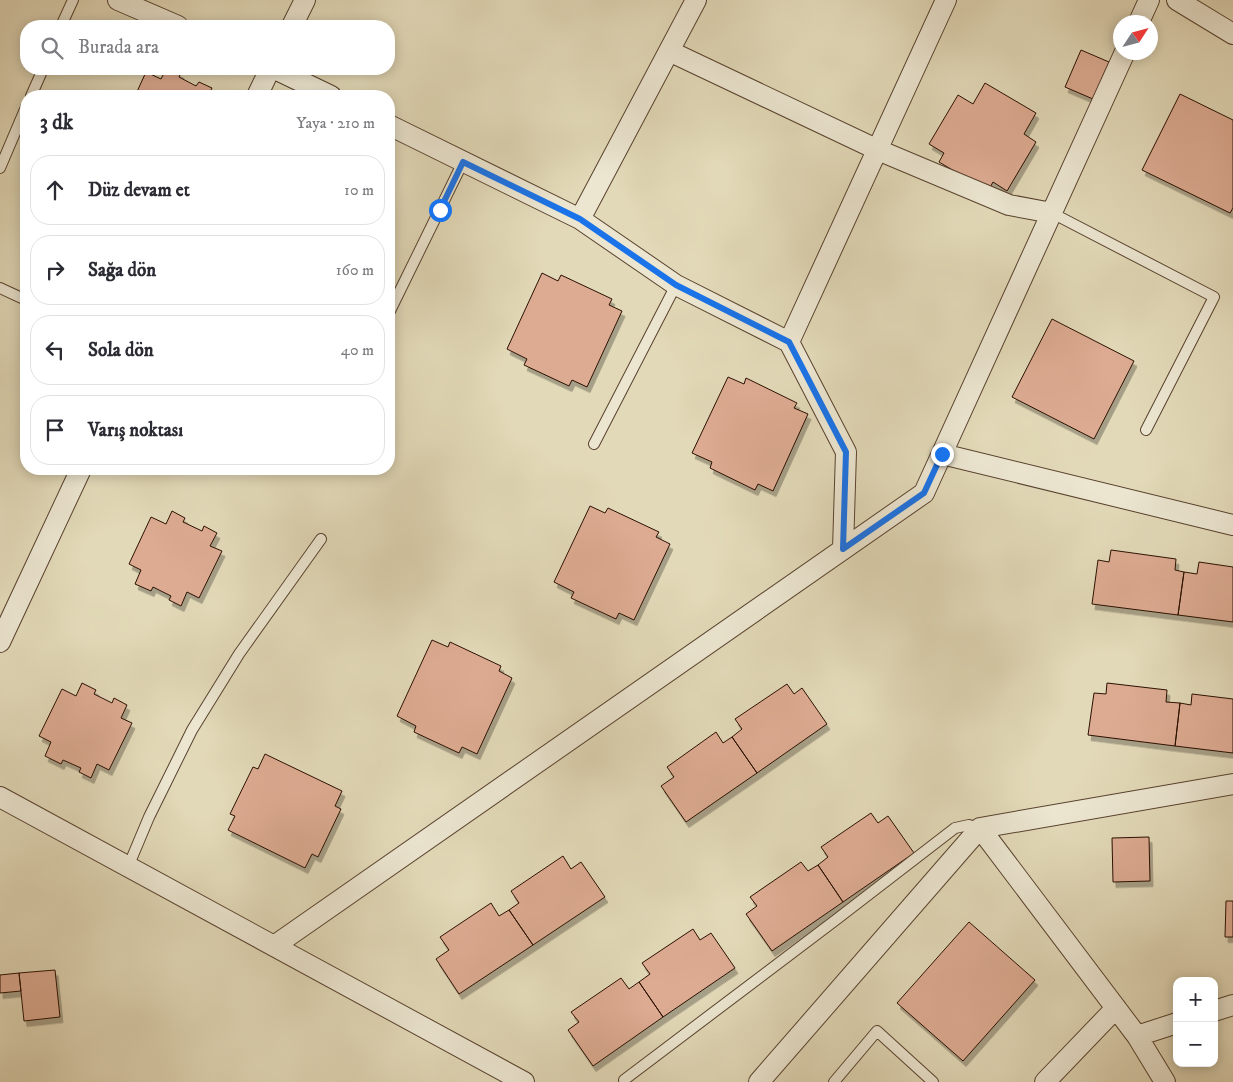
<!DOCTYPE html>
<html lang="tr">
<head>
<meta charset="utf-8">
<style>
  body { margin:0; font-family:"IM FELL DW Pica",serif; background:#f7f7f7; color:#2b2b33 }
  .controls { position:absolute; right:15px; bottom:15px; display:grid; overflow:hidden; border-radius:10px; box-shadow:0 2px 12px #0003 }
  .controls button { width:45px; height:45px; display:grid; place-items:center; padding:0; border:0; border-bottom:1px solid #e1e1e2; background:#fff; color:#2b2b33; font:25px sans-serif }
  .compass { position:absolute; left:1113px; top:15px; width:45px; height:45px; border-radius:50%; background:#fff; box-shadow:0 2px 12px #0003; rotate:54deg }
  .stop { position:absolute; width:15px; height:15px; margin:-11px; border:4px solid #1a73e8; border-radius:50%; background:#fff }
  .stop.end { background:#1a73e8; border-color:#fff; box-shadow:0 1px 5px #0008 }
  .list { margin:0; padding:0; list-style:none }
  h2 { display:flex; justify-content:space-between; align-items:center; height:65px; margin:0; padding:0 20px; font-size:21px }
  h2 small { font-size:16px; font-weight:400; color:#7c7c81 }
  .list li { display:grid; grid-template-columns:32px 1fr auto; gap:15px; align-items:center; box-sizing:border-box; height:70px; margin:0 10px 10px; padding:0 10px; border:1px solid #e1e1e2; border-radius:20px }
  .list b { display:block; font-size:19px; white-space:nowrap }
  .list em { font-size:16px; font-style:normal; color:#7c7c81 }
  .icon { flex:none; width:28px; height:28px; fill:none; stroke:currentColor; stroke-width:2; stroke-linecap:round; stroke-linejoin:round }
  .map { position:relative; flex:none; width:1233px; height:1082px; overflow:hidden }
  .search { position:absolute; background:#fff; box-shadow:0 2px 12px #0003; left:20px; top:20px; width:375px; height:55px; display:flex; align-items:center; gap:12px; box-sizing:border-box; padding:0 18px; border-radius:20px; color:#7c7c81; font-size:19px }
  .panel { position:absolute; background:#fff; box-shadow:0 2px 12px #0003; left:20px; top:90px; width:375px; height:385px; border-radius:20px }
  .map>svg:first-child { display:block }
  .building { fill:#ddab92; stroke:#2a1000; filter:url(#shadow) }
  .lines { fill:none; stroke-linecap:round; stroke-linejoin:round }
  .service-casing { stroke:#58422e; stroke-width:12 }
  .minor-casing { stroke:#58422e; stroke-width:22 }
  .service { stroke:#ece6d1; stroke-width:10 }
  .minor { stroke:#ece6d1; stroke-width:20 }
  .route { stroke:#1a73e8; stroke-width:6 }
</style>
</head>
<body>
<div class="map">
<svg width="1233" height="1082" viewBox="0 0 1233 1082">
  <defs>
    <filter id="shadow"><feDropShadow dx="3" dy="5.5" stdDeviation="0" flood-color="#0004"/></filter>
  </defs>
  <rect width="100%" height="100%" fill="#e2d9b8"/>
  <filter id="stains"><feTurbulence type="fractalNoise" baseFrequency=".004" numOctaves="4"/><feColorMatrix values="0 0 0 0 .2 0 0 0 0 .09 0 0 0 0 .02 0 0 0 .5 -.17"/></filter>
  <radialGradient id="worn" r=".72"><stop offset=".6" stop-color="#630" stop-opacity="0"/><stop offset="1" stop-color="#630" stop-opacity=".3"/></radialGradient>
  <path class="building" d="M1081,50L1109,62L1093,99L1065,87Z
    M166,69H172L181,73L179,77L196,86L199,82L212,88L208,96H135L146,72L161,79Z
    M985,83L1036,113L1024,134L1036,142L1007,191L993,182L988,191L939,162L944,153L929,144L958,95L973,104Z
    M1180,94L1233,120V208L1230,213L1142,170Z
    M542,273L558,281L561,275L612,299L609,305L622,311L587,387L572,380L569,386L524,365L527,359L507,349Z
    M1052,319L1134,361L1094,439L1012,397Z
    M728,377L744,384L746,378L797,403L794,408L808,414L773,491L758,484L755,490L710,468L712,462L692,453Z
    M590,506L605,513L608,508L659,532L656,537L670,544L634,620L619,613L616,619L571,598L574,592L554,582Z
    M172,511L185,518L183,522L202,531L204,526L217,533L210,546L222,551L199,598L187,592L181,606L169,600L171,596L153,587L151,591L135,584L141,570L129,564L151,517L166,524Z
    M1111,550L1176,559L1175,570L1184,572L1178,615L1092,604L1098,560L1109,562Z
    M1199,562L1233,567V622L1178,615L1184,572L1197,574Z
    M432,640L448,647L450,642L501,666L499,671L512,678L477,754L462,747L459,753L414,732L416,726L397,716Z
    M82,683L96,690L94,694L112,703L114,698L127,705L121,718L132,723L109,770L97,764L91,778L79,772L81,768L63,760L61,764L45,756L51,742L39,736L62,689L76,696Z
    M1107,683L1167,690L1166,702L1180,703L1175,746L1088,735L1094,693L1106,694Z
    M787,684L794,694L802,688L827,724L757,773L732,737L742,729L735,719Z
    M1192,694L1233,699V753L1175,746L1180,703L1191,705Z
    M716,732L723,743L732,737L757,773L686,822L661,786L674,777L667,767Z
    M265,754L342,791L335,806L341,809L318,857L312,854L305,868L228,830L235,816L230,814L253,767L258,769Z
    M871,813L878,823L888,816L914,853L843,902L818,865L828,857L821,847Z
    M1149,837L1150,881L1113,882L1112,838Z
    M563,856L571,869L581,862L605,897L533,945L509,910L519,903L511,891Z
    M801,862L808,871L818,865L843,902L772,951L746,914L757,906L750,897Z
    M1226,901H1233V937H1225Z
    M491,903L499,916L509,910L533,945L459,994L436,959L449,950L440,937Z
    M969,922L1035,980L963,1061L897,1003Z
    M693,929L700,940L711,933L735,968L663,1017L639,982L650,974L642,963Z
    M55,970L60,1017L24,1021L19,973Z
    M19,973L21,991L0,993V975Z
    M621,978L629,989L639,982L663,1017L593,1066L568,1030L579,1022L571,1012Z"/>
  <g class="lines">
    <defs>
      <path id="service" d="M61,26L73,0
        M31,96L43,69
        M0,168L26,107
        M1052,213L1214,297L1146,430
        M0,288L26,300
        M389,313L463,162
        M594,444L676,285
        M128,867L149,817L192,730L239,654L321,539
        M624,1080L837,919L955,828L969,825L980,828
        M834,1082L877,1031L933,1082"/>
      <path id="minor" d="M118,0L178,26
        M1177,0L1233,34
        M1139,22L1149,0
        M292,26L305,0
        M669,51L878,150L1009,205L1052,213
        M275,69L331,96
        M257,96L270,69
        M389,125L580,219L676,285L789,342
        M580,219L696,0
        M942,454L1233,525
        M843,549L846,452L789,342L946,0
        M0,642L81,469
        M0,797L524,1082
        M980,828L1137,1036L1165,1082
        M274,946L924,493L1125,52
        M1214,1011L1233,1005
        M1137,1036L1177,1023
        M759,1082L980,828L1233,784
        M1045,1082L1116,1008"/>
    </defs>
    <use href="#service" class="service-casing"/>
    <use href="#minor" class="minor-casing"/>
    <use href="#service" class="service"/>
    <use href="#minor" class="minor"/>
  </g>
  <g class="lines">
    <path class="route" d="M440,210L463,162L580,219L676,285L789,342L846,452L843,549L924,493L942,454"/>
  </g>
  <rect width="100%" height="100%" filter="url(#stains)"/>
  <rect width="100%" height="100%" fill="url(#worn)"/>
</svg>
<div class="controls">
<button>+</button>
<button>−</button>
</div>
<svg class="compass" viewBox="-18 -18 36 36"><path d="M0-13l5 13h-10z" fill="#e53935"/><path d="M0 13l5-13h-10z" fill="#7c7c81"/></svg>
<div class="stop" style="left:440px;top:210px"></div>
<div class="stop end" style="left:942px;top:454px"></div>
<div class="search"><svg class="icon" aria-label="search" viewBox="0 0 24 24"><circle cx="10" cy="10" r="6"/><path d="M15 15l6 6"/></svg>Burada ara</div>
<section class="panel">
<h2>3 dk<small>Yaya · 210 m</small></h2>
<ul class="list">
<li><svg class="icon" aria-label="ahead" viewBox="0 0 24 24"><path d="M12 20V5M6 11l6-6 6 6"/></svg><div><b>Düz devam et</b></div><em>10 m</em></li>
<li><svg class="icon" aria-label="right" viewBox="0 0 24 24"><path d="M7 20v-9h11M14 6l5 5-5 5"/></svg><div><b>Sağa dön</b></div><em>160 m</em></li>
<li><svg class="icon" aria-label="left" viewBox="0 0 24 24"><path d="M17 20v-9H6M10 6l-5 5 5 5"/></svg><div><b>Sola dön</b></div><em>40 m</em></li>
<li><svg class="icon" aria-label="arrive" viewBox="0 0 24 24"><path d="M6 21V4h12l-3 4 3 4H6"/></svg><div><b>Varış noktası</b></div></li>
</ul>
</section>
</div>
</body>
</html>
